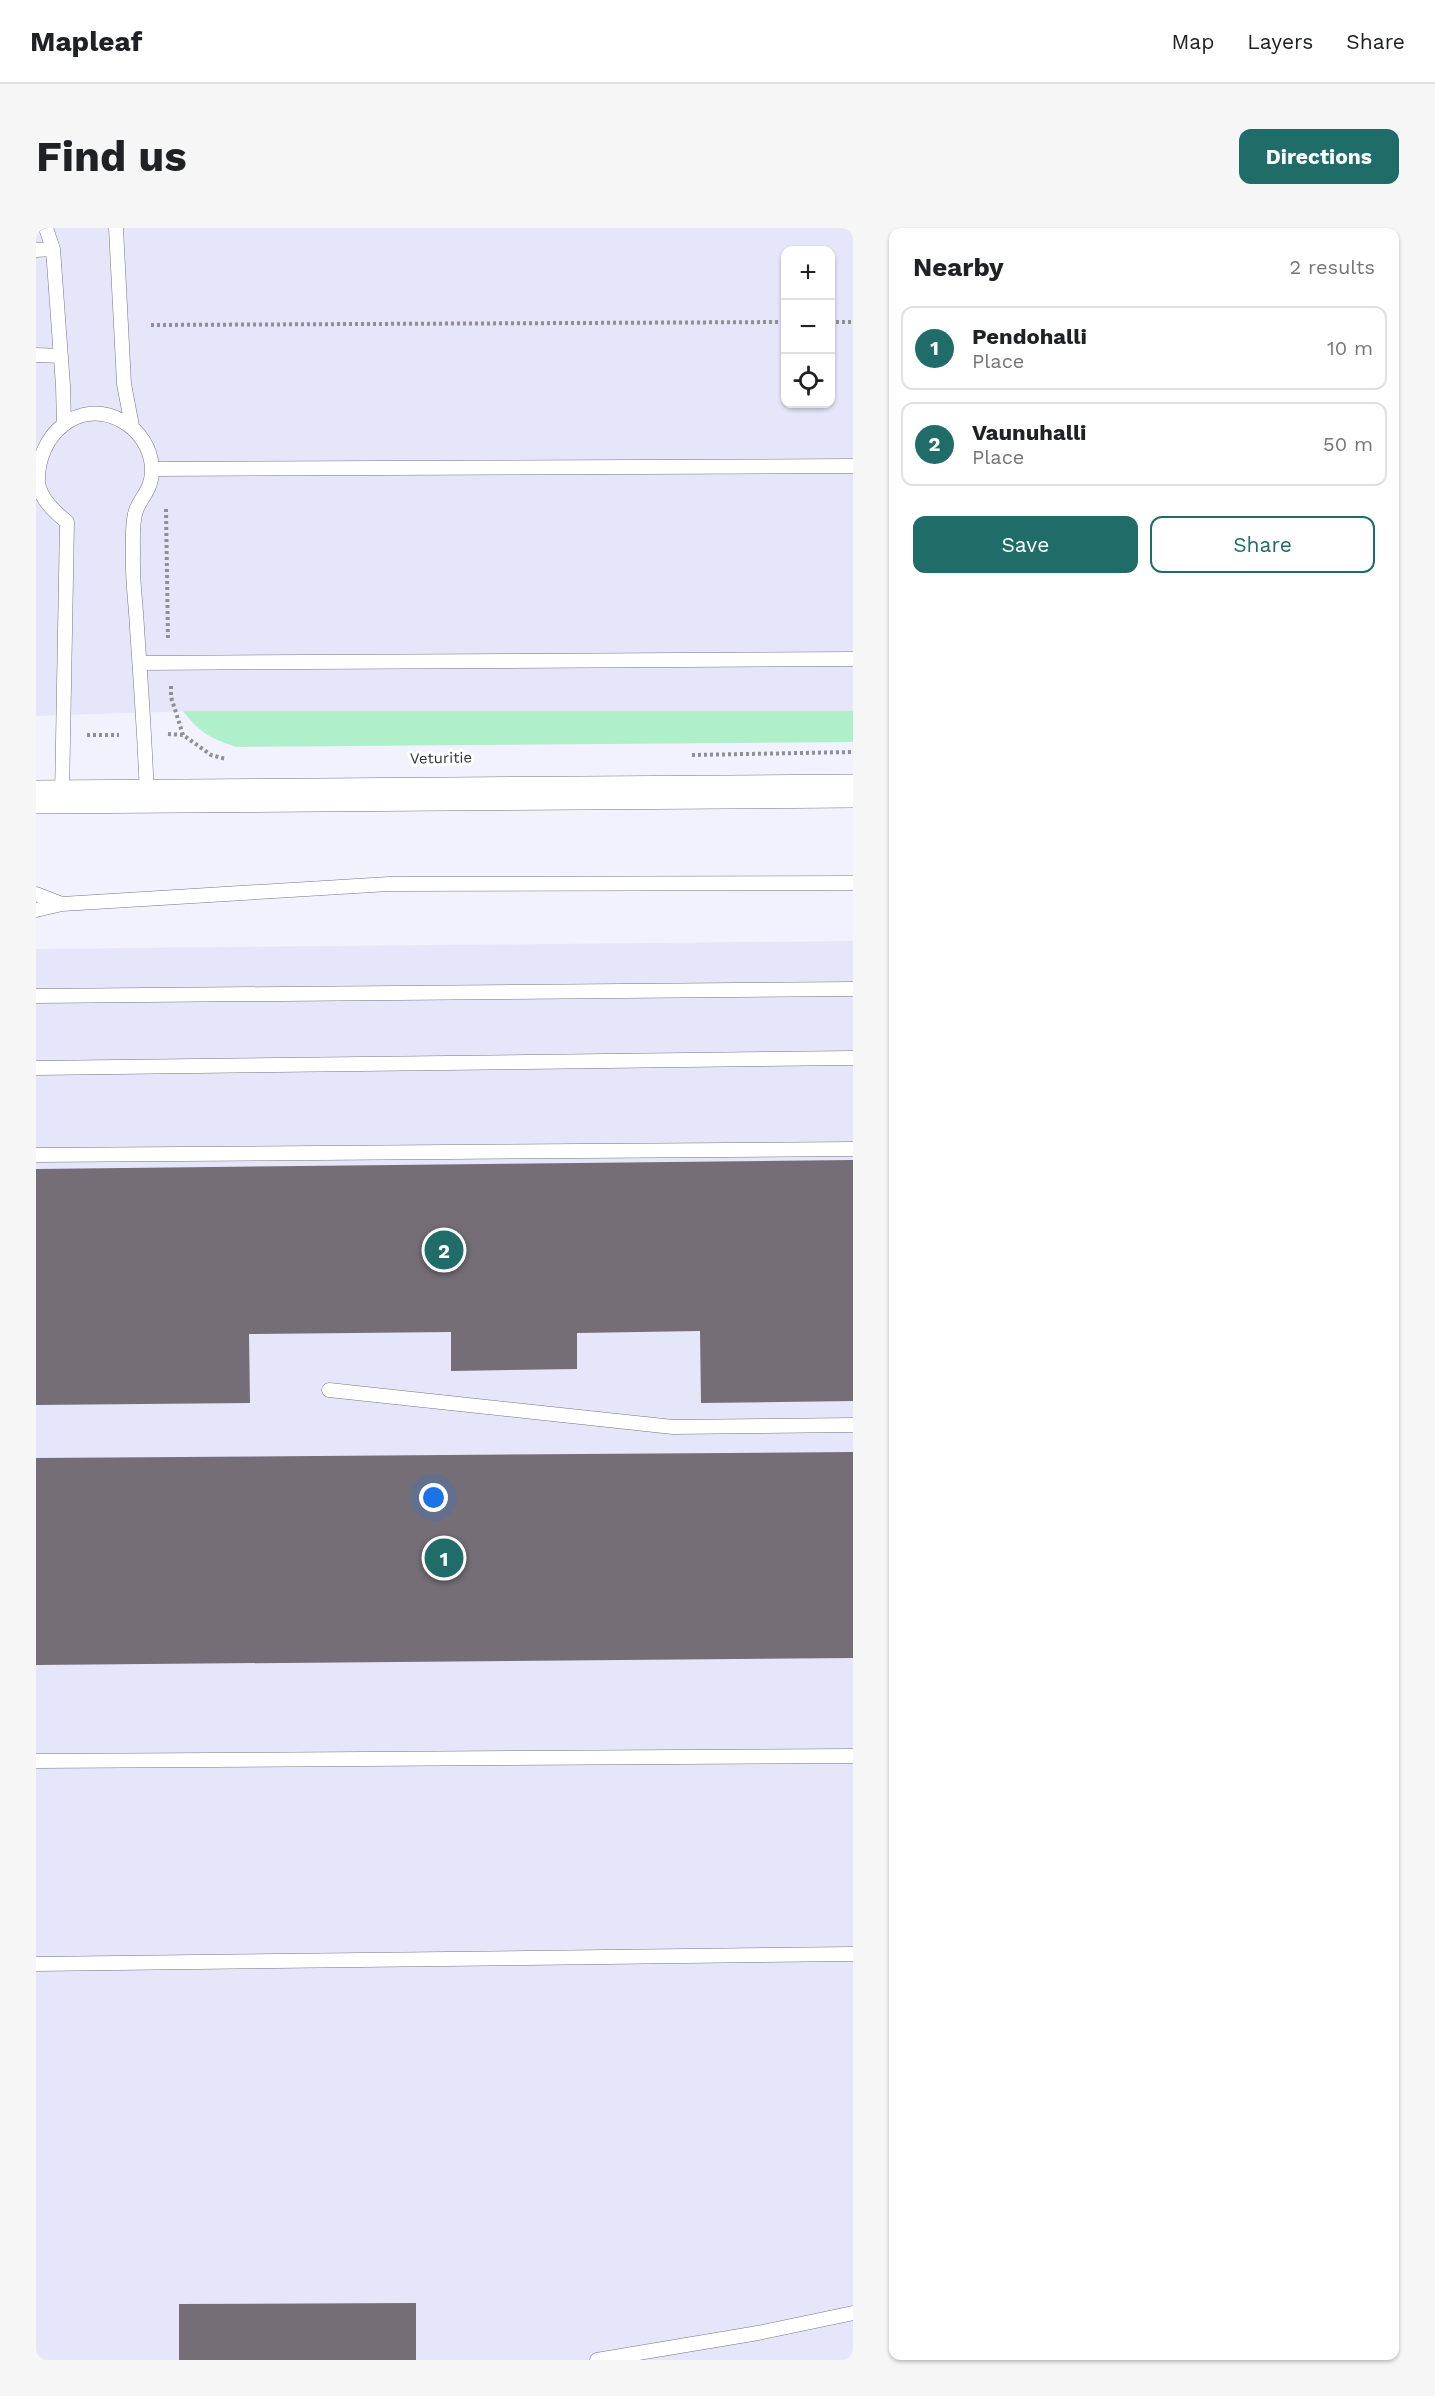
<!DOCTYPE html>
<html lang="en">
<head>
<meta charset="utf-8">
<style>
  body { margin:0; font-family:"Work Sans",sans-serif; background:#f6f6f6; color:#202124 }
  .controls { position:absolute; right:18px; top:18px; display:grid; overflow:hidden; border-radius:12px; box-shadow:0 2px 4px #0004 }
  .controls button { width:54px; height:54px; display:grid; place-items:center; padding:0; border:0; border-bottom:2px solid #e0e0e0; background:#fff; color:#202124; font:30px sans-serif }
  .you { position:absolute; left:398px; top:1270px; width:21px; height:21px; margin:-15px; border:4px solid #fff; border-radius:50%; background:#1a73e8; box-shadow:0 0 0 9px #1a73e833 }
  .badge { display:grid; place-items:center; width:39px; height:39px; border-radius:50%; background:#206c69; color:#fff; font-size:20px; font-weight:700 }
  .pin { position:absolute; translate:-50% -50%; border:3px solid #fff; box-shadow:0 2px 6px #0006 }
  .list { margin:0; padding:0; list-style:none }
  h2 { display:flex; justify-content:space-between; align-items:center; height:78px; margin:0; padding:0 24px; font-size:26px }
  h2 small { font-size:20px; font-weight:400; color:#757577 }
  .list li { display:grid; grid-template-columns:39px 1fr auto; gap:18px; align-items:center; box-sizing:border-box; height:84px; margin:0 12px 12px; padding:0 12px; border:2px solid #e0e0e0; border-radius:12px }
  .list b { display:block; font-size:22px; white-space:nowrap }
  .list p { margin:0; font-size:20px; white-space:nowrap; color:#757577 }
  .list em { font-size:20px; font-style:normal; color:#757577 }
  .actions { display:flex; gap:12px; padding:18px 24px }
  .actions a { flex:1; padding:14px 0; border:2px solid #206c69; border-radius:12px; text-align:center; font-size:21px; color:#206c69 }
  .actions .main { background:#206c69; color:#fff }
  .icon { flex:none; width:33px; height:33px; fill:none; stroke:currentColor; stroke-width:2; stroke-linecap:round; stroke-linejoin:round }
  .map { position:relative; flex:none; width:817px; height:2132px; overflow:hidden; border-radius:12px }
  header { display:flex; align-items:center; gap:36px; box-sizing:border-box; height:84px; padding:0 30px; background:#fff; border-bottom:2px solid #e0e0e0 }
  header strong { font-size:28px }
  nav { display:flex; gap:33px; margin-inline-start:auto; font-size:21px }
  .intro { display:flex; align-items:center; justify-content:space-between; box-sizing:border-box; height:144px; padding:0 36px }
  h1 { margin:0; font-size:42px }
  .button { padding:15px 27px; border-radius:12px; background:#206c69; color:#fff; font-size:21px; font-weight:700 }
  main { display:flex; gap:36px; padding:0 36px }
  aside { flex:1; background:#fff; border-radius:12px; box-shadow:0 2px 4px #0004 }
  .map>svg:first-child { display:block }
  .built { fill:#e5e6f9; fill-rule:evenodd }
  .green { fill:#afefca }
  .building { fill:#756e77 }
  .lines { fill:none; stroke-linecap:round; stroke-linejoin:round }
  .service-casing { stroke:#767681; stroke-width:15 }
  .secondary-casing { stroke:#767681; stroke-width:34 }
  .path { stroke:#8e8f97; stroke-width:4; stroke-dasharray:3 3; stroke-linecap:butt }
  .service { stroke:#fff; stroke-width:14 }
  .secondary { stroke:#fff; stroke-width:33 }
  .labels { text-anchor:middle; stroke-width:6; stroke-linejoin:round; paint-order:stroke }
  .street-label { font-size:15px; fill:#2f3034; stroke:#fff }
</style>
</head>
<body>
<header>
<strong>Mapleaf</strong>
<nav><a>Map</a><a>Layers</a><a>Share</a></nav>
</header>
<div class="intro"><h1>Find us</h1><a class="button">Directions</a></div>
<main>
<div class="map">
<svg width="817" height="2132" viewBox="0 0 817 2132">
  <rect width="100%" height="100%" fill="#f1f2fe"/>
  <path class="built" d="M0,0H817V483H156L0,488ZM750,22H794V176H750Z
    M817,713V2132H0V721Z"/>
  <path class="green" d="M147,483H817V514L200,519C174,510 164,505 147,483Z"/>
  <path class="building" d="M817,932V1173L665,1175L664,1103L541,1105V1141L415,1143V1104L213,1106L214,1175L0,1177V941Z
    M817,1224V1430L0,1437V1230Z
    M380,2075V2132H143V2076Z"/>
  <g class="lines">
    <defs>
      <path id="service" d="M10,0L17,21L27,158L28,193
        M80,0L88,156L96,198
        M0,22L17,21
        M0,127L25,128
        M116,241L817,238
        M104,435L817,431
        M26,568L31,294C19,284 5,272 2,255C0,207 43,169 86,193C103,202 115,220 116,240C117,263 102,271 99,286C96,299 97,314 97,327C96,352 100,376 101,400C105,457 109,513 111,569
        M0,666L26,676
        M0,682L26,676L353,656L817,655
        M0,768L817,761
        M0,840L817,830
        M0,927L817,921
        M293,1162L637,1199L817,1197
        M0,1533L817,1528
        M0,1736L817,1726
        M561,2132L722,2105L817,2085"/>
      <path id="secondary" d="M0,569L817,563"/>
    </defs>
    <use href="#service" class="service-casing"/>
    <use href="#secondary" class="secondary-casing"/>
    <path class="path" d="M794,94H817
      M115,97L750,94
      M130,281L132,412
      M135,458V469L147,507
      M132,506L147,507L175,527L190,531
      M51,507H83
      M656,527L817,524"/>
    <use href="#service" class="service"/>
    <use href="#secondary" class="secondary"/>
  </g>
  <g class="labels">
    <g class="street-label">
      <text transform="translate(405 530) rotate(-1)" y="5">Veturitie</text>
    </g>
  </g>
</svg>
<div class="controls">
<button>+</button>
<button>−</button>
<button><svg class="icon" aria-label="locate" viewBox="0 0 24 24"><circle cx="12" cy="12" r="6"/><path d="M12 2v4M12 18v4M2 12h4M18 12h4"/></svg></button>
</div>
<div class="you"></div>
<div class="pin badge" style="left:408px;top:1330px">1</div>
<div class="pin badge" style="left:408px;top:1022px">2</div>
</div>
<aside>
<h2>Nearby<small>2 results</small></h2>
<ul class="list">
<li><span class="badge">1</span><div><b>Pendohalli</b><p>Place</p></div><em>10 m</em></li>
<li><span class="badge">2</span><div><b>Vaunuhalli</b><p>Place</p></div><em>50 m</em></li>
</ul>
<div class="actions"><a class="main">Save</a><a>Share</a></div>
</aside>
</main>
</body>
</html>
